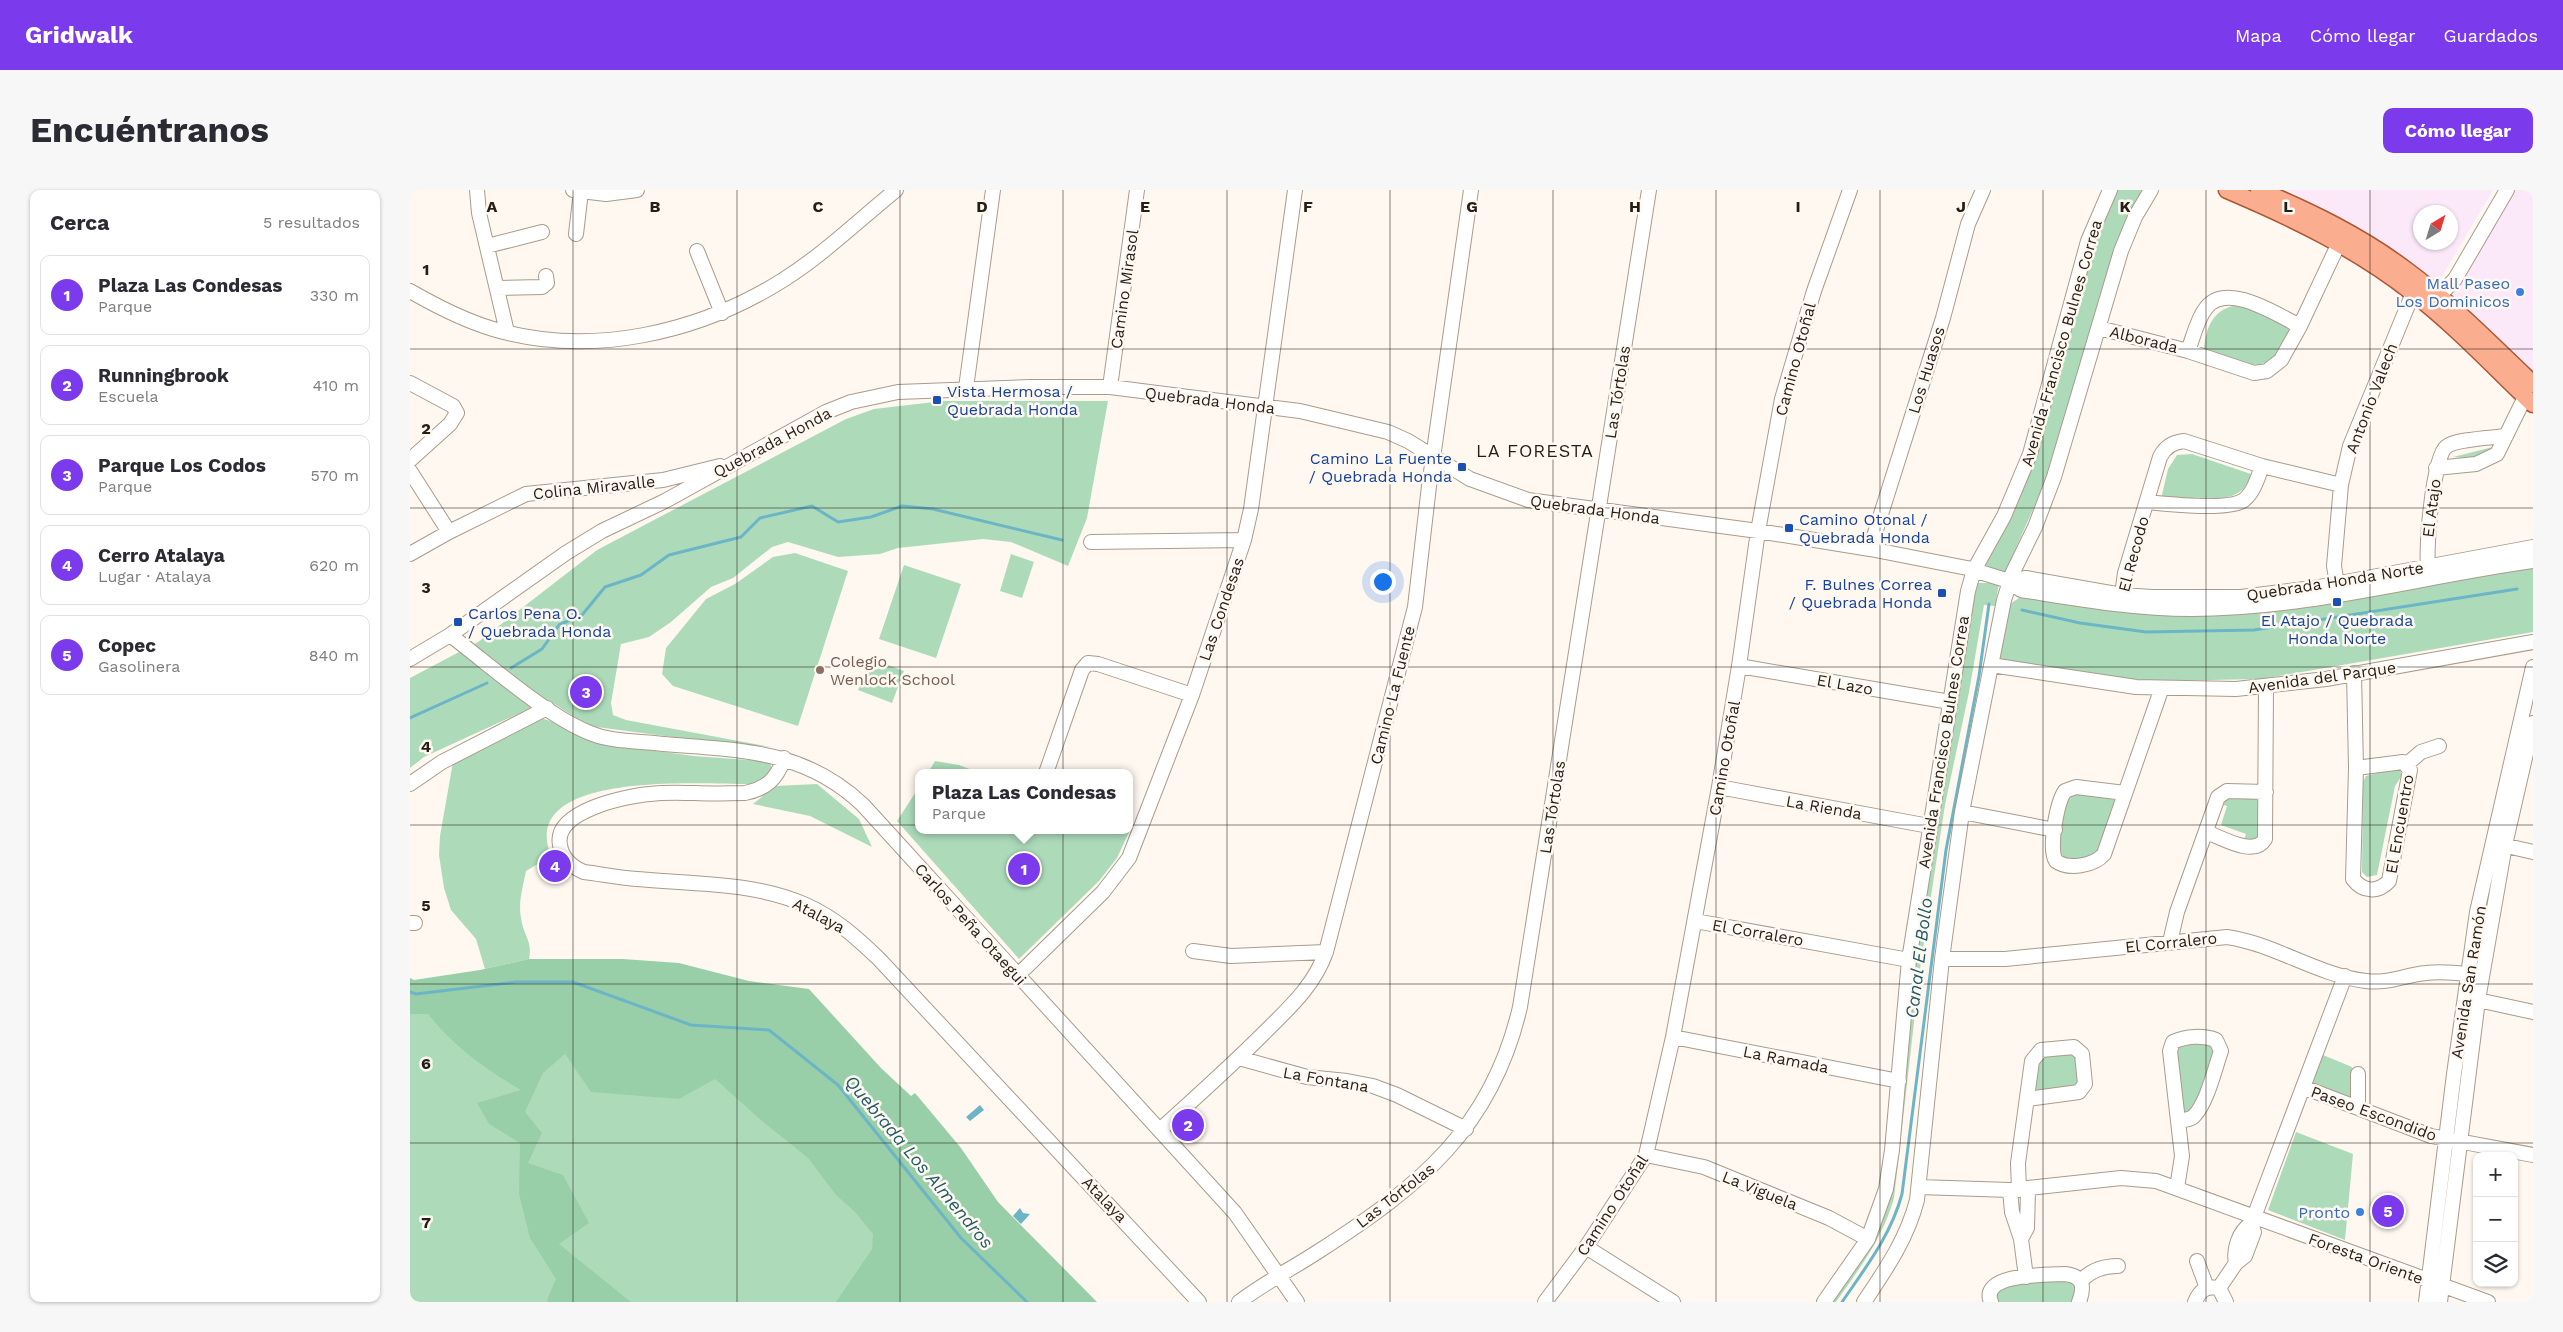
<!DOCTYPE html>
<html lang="es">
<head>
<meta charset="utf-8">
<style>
  body { margin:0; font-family:"Work Sans",sans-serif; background:#f7f7f7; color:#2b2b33 }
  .controls { position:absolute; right:15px; bottom:15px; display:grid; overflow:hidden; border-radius:10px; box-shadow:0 1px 4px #0004 }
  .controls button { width:45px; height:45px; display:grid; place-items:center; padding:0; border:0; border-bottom:1px solid #e1e1e2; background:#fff; color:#2b2b33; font:25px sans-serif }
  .compass { position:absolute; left:2003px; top:15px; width:45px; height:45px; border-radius:50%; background:#fff; box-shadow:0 1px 4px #0004; rotate:38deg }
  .you { position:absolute; left:972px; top:391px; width:18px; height:18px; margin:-12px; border:4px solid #fff; border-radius:50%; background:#1a73e8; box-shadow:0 0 0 8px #1a73e833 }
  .badge { display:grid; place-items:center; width:32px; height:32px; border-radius:50%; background:#7c3aed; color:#fff; font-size:16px; font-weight:700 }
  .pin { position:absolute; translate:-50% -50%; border:2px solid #fff; box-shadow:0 1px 5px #0006 }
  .popup { position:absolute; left:505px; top:579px; width:218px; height:65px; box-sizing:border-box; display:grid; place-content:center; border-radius:10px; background:#fff; filter:drop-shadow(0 1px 4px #0005); font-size:16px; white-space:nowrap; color:#7c7c81 }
  .popup b { font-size:19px; color:#2b2b33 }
  .popup::after { content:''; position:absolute; left:50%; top:100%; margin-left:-10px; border:10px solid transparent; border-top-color:#fff }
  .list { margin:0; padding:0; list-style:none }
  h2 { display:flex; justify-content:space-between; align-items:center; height:65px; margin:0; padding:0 20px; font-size:21px }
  h2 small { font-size:16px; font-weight:400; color:#7c7c81 }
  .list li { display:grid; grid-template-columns:32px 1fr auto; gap:15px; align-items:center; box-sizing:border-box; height:80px; margin:0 10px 10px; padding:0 10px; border:1px solid #e1e1e2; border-radius:10px }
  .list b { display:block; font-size:19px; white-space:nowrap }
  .list p { margin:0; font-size:16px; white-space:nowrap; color:#7c7c81 }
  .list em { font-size:16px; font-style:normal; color:#7c7c81 }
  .icon { flex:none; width:28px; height:28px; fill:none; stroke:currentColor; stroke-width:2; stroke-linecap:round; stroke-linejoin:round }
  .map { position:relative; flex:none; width:2123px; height:1112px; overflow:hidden; border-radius:10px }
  header { display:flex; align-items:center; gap:30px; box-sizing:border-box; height:70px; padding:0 25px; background:#7c3aed; color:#fff }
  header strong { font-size:24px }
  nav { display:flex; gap:28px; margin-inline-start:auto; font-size:18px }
  .intro { display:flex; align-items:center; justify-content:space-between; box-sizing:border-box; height:120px; padding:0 30px }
  h1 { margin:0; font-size:35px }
  .button { padding:12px 22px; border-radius:10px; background:#7c3aed; color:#fff; font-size:18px; font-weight:700 }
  main { display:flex; gap:30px; padding:0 30px }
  aside { flex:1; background:#fff; border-radius:10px; box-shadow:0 1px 4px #0004 }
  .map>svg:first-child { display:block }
  .commercial { fill:#fbe9fa; fill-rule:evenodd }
  .green { fill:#addbba }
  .forest { fill:#99cfa8 }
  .water { fill:#6cb5c7 }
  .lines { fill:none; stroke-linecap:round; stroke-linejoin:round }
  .stream { stroke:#6cb5c7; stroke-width:3 }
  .minor-casing { stroke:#aa9b8b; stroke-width:16 }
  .major-casing { stroke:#ad5735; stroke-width:19 }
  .minor { stroke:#fff; stroke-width:14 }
  .major { stroke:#fbad8f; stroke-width:16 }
  .grid { fill:none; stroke:#231e17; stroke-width:1; stroke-opacity:0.55 }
  .shop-dot { fill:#3f7fe0; stroke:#fff8f1; stroke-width:2 }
  .transit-dot { fill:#1a4fb4; stroke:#fff8f1; stroke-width:2 }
  .education-dot { fill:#8d6e63; stroke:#fff8f1; stroke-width:2 }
  .labels { text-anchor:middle; stroke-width:5; stroke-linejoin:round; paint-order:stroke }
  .shop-label { font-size:16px; fill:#366cbe; stroke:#fff8f1; text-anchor:end }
  .street-label { font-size:16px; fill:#231e17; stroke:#fff8f1 }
  .transit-label { font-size:16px; fill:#164399; stroke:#fff8f1; text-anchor:start }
  .education-label { font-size:16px; fill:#785e54; stroke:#fff8f1; text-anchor:start }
  .neighbourhood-label { font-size:18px; letter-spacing:1px; fill:#231e17; stroke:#fff8f1 }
  .water-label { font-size:18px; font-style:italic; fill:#1f5b69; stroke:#fff8f1 }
  .grid-label { font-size:16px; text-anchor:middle; font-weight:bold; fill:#231e17; stroke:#fff8f1; stroke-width:5; stroke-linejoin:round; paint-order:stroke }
</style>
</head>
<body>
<header>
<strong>Gridwalk</strong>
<nav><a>Mapa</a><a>Cómo llegar</a><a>Guardados</a></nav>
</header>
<div class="intro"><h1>Encuéntranos</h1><a class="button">Cómo llegar</a></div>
<main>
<aside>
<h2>Cerca<small>5 resultados</small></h2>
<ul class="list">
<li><span class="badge">1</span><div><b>Plaza Las Condesas</b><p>Parque</p></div><em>330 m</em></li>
<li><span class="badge">2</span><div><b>Runningbrook</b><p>Escuela</p></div><em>410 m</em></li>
<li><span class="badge">3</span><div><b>Parque Los Codos</b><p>Parque</p></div><em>570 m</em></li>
<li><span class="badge">4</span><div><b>Cerro Atalaya</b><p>Lugar · Atalaya</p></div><em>620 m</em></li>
<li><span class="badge">5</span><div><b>Copec</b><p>Gasolinera</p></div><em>840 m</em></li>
</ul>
</aside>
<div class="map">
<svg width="2123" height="1112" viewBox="0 0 2123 1112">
  <rect width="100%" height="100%" fill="#fff8f1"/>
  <path class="commercial" d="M1876,0H2083L2028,93L1949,37ZM2010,22H2040V52H2010Z
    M2103,0H2123V190L2040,111Z"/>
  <path class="green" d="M1704,0H1735L1649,260L1595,383L1571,375C1596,326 1622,279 1638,226C1661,150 1669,73 1704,0Z
    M1827,115L1884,135C1879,144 1874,159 1867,166C1846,185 1816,167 1794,159C1796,137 1803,119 1827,115Z
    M533,211H698L677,328L658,376L601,352L573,349L488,358L470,364L428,367L378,352L362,357L323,388L301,397L261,432L239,447L211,454L201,513L203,525L216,530L361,557L286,550L179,536L138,510L14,567L0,578V488L68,452L187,360L436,229L464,219Z
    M2087,256L2067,269L2043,267Z
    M1782,264L1841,284C1839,290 1837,297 1831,301C1811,315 1775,309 1751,309L1758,279L1767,265Z
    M385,363L438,381L388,536L263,496L252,484L256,458L296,409L325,394L363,367Z
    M601,364L624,372L612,408L590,401Z
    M2123,374V442L1851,489L1749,491L1678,486L1588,472L1600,414L1612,406L1694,420L1756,426L1847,423Z
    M494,375L551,394L526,468L469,449Z
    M1565,393H1589L1585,416L1574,415L1559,502L1535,615L1511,771L1484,1008C1473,1048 1449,1079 1426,1112H1418L1466,1037L1501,770Z
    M460,468L494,481L482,513L448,500Z
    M129,528C144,529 168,548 186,553L284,566L352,571L360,573L363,580L351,592L343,594C298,595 106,578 141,666L116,681C113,697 108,712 111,728C113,745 123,751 119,769L75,779L66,749L41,720L34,698L29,665L30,646L43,572Z
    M525,571L549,575L570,583H518Z
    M1986,578L1991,582V587L1985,596L1967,685L1957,687L1952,682L1953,592L1956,586Z
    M407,594L449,629L462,657L400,626L343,614L365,596Z
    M509,597V640H720L707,668L689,691L609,769L487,631Z
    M1667,602L1705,610L1689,660L1684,666L1663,670L1653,668L1647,659C1650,640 1650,612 1667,602Z
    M1818,607L1846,609L1850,614L1848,646L1843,651L1834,650L1836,644L1811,635L1817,616L1811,614Z
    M2088,659L2069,772L2066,774L2072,726Z
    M0,812L281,848L590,1112H0Z
    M1797,847L1808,864L1782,923L1773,928L1761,859Z
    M1663,863L1673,870L1670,899L1621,907L1629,866Z
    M1913,865L1942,877L1940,907L1903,893Z
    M1886,942L1943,964L1935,1050L1858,1020Z
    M1666,1090L1668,1112H1585L1589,1097L1618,1091Z"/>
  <path class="forest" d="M119,769H213L269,773L339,791L399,799L471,878L501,906L505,903L551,958L588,1012L687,1112H426L462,1059L463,1044L446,1023L426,1005L398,968L352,931L305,889L269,909L181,902L155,864L133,883L115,922L132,943L118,973L153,985L179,1033L149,1054L221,1112H138L137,1110L146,1089L120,1048L109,1004L110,953L79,934L67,913L111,900C75,879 43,856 18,824H0V788L4,790L70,780Z"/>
  <path class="water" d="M570,915L574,920L560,931L556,927Z
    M610,1018L613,1023L620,1024L611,1034L603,1026Z"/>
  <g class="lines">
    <path class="stream" d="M1612,420L1670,433L1736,442L1844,440L2107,399
      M101,478L132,459L149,435L172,425L195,397L231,385L259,365L331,347L350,328L402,316L428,332L461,327L492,316L523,319L652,350
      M0,528L77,493
      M0,802L6,804L106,792H163L281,835L359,840L428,895L551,1048L617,1112
      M1432,1112C1456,1077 1481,1045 1492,1004L1536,660L1569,486L1579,414"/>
    <defs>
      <path id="minor" d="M67,0L69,23L97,142
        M163,0L196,4L227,0
        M166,44L171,1
        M77,56L132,42
        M287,61L312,123
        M87,98L132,97L137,93L136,86
        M0,101C26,116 53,130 83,139C180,168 289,143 373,90C414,64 449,30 486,0
        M2022,114L2045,89L2097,0
        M1689,138L1778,161L1844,183L1857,181L1871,170L1890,136L1929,53
        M1778,161C1783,148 1787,129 1796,118C1817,91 1867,125 1890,136
        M0,193L43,216L47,223L40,234L0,270
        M700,197L727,0
        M556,198L583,0
        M2026,278L2066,274L2087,264L2115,207
        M0,281L39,342
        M1738,312C1757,314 1819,321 1834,310C1844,302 1848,287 1852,276
        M681,352L834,350
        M1460,359L1533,128L1558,34L1573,0
        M0,364L39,342L116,304L253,290L310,276
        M2019,384C2014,367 2023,267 2036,257C2045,249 2082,248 2096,246
        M1599,391L1616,388L1712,405L1742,407H1831L1903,398L2123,357
        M1928,400L1924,376L1931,295L1940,256L2003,103
        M1711,412L1715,383L1750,267C1755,257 1763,252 1774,251L1852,276L1931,295
        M40,445C80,475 135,525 180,543C199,551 223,551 244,553C323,561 391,556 453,615L825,1023L887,1112
        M0,469L40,445L156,363L192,341L255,311L416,222L441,212L488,202L620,197H700L890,221L978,242L998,251L1060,289L1118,310L1348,341L1460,359L1557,378L1599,391L1611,400C1668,409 1723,419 1781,419C1896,419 2009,387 2123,371
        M1581,475L1726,497L1826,499L1916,489L2123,452
        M1329,476L1540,512
        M1944,483L1946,578L1943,689C1953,702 1968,703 1979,691L2000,580L1993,572L1946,578
        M374,568C367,589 356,599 335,603C319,603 302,604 286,603C271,603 255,602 240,604C216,606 143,621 150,655C152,668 162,677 174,682C191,684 209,688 227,689C282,694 344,692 396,715C425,728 446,747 469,769L789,1112
        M1997,574L2011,562L2029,556
        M636,583L672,480L678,473L688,474L782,505
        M0,594L32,572L137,518
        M1309,597L1519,636
        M1715,603L1666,597L1655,601C1647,612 1638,660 1646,671C1658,680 1684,676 1694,664L1749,506L1751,499
        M1552,622L1645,640
        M1796,642C1811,647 1844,668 1855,649L1856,497
        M2088,654L2123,662
        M1285,731L1499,770
        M0,733H5
        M1760,752L1767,722L1808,607L1817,601L1856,602
        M783,761L821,766L916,762
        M1532,769H1595L1817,747C1865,754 1907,785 1956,791C1978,794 1995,785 2016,783C2033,781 2050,783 2066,785
        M608,785L693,702L719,668L782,505L834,350L841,319L885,0
        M2068,810L2123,822
        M1263,847L1489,891
        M829,868L897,887L937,891L963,896L987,905L1056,939
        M1893,897L2021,946L2123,965
        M1948,918V884
        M750,940C785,908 820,877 854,843C879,818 904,796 916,762L1005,417L1019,296L1061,0
        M1236,965L1294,977L1419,1028L1458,1049
        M1509,997L1600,1000L1711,988L1746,991L2078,1112
        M1767,998L1772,966L1760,861L1763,852C1776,846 1793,845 1806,850L1811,861C1805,878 1797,913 1784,926C1780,930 1774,930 1769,930
        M1600,1000L1602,1022L1611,1049L1616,1087
        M1609,1000L1608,973L1622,871L1631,860L1664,857L1672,864L1675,894L1669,902L1617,909
        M1611,1049L1617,1038L1618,1000
        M1176,1057L1263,1112
        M1787,1071L1797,1098
        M1826,1073C1823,1060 1829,1041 1841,1034
        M1671,1091C1681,1080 1694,1076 1708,1076
        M1809,1098L1826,1073L1835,1066L1844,1042L1841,1034L1844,1027L1935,786
        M1809,1098L1816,1112
        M829,1112C854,1093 883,1078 909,1061C1010,996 1082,938 1110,817L1239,0
        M1135,1112L1176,1057L1236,965L1263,847L1309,597L1329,476L1348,341L1372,209L1404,101L1440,0
        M1414,1112L1458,1049L1476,999L1482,960L1499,770L1558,401L1564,380L1594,326L1620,264L1678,51L1700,0
        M1454,1112C1476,1079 1497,1049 1507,1010L1532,769L1552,622L1594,410L1603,382L1625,337L1644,287L1711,61L1725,27L1741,0
        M1581,1112C1569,1083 1638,1085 1655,1084C1673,1086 1675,1096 1669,1112
        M1785,1112C1790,1100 1796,1096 1809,1098
        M2016,1112L2044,884L2067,722L2123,477
        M2030,1112L2068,810L2095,655L2123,533"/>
      <path id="major" d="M1817,0C1883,28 1946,58 2003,103C2046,136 2084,177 2123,214
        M1849,0C1901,22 1951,46 1996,80C2042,114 2082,155 2123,194"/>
    </defs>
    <use href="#minor" class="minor-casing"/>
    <use href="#major" class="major-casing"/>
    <use href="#minor" class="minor"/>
    <use href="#major" class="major"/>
  </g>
  <path class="grid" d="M163,0V1112M327,0V1112M490,0V1112M653,0V1112M817,0V1112M980,0V1112M1143,0V1112M1306,0V1112M1470,0V1112M1633,0V1112M1796,0V1112M1960,0V1112M0,159H2123M0,318H2123M0,477H2123M0,635H2123M0,794H2123M0,953H2123"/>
  <g class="shop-dot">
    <circle cx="2110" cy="102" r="5"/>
    <circle cx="1950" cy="1022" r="5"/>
  </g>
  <g class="transit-dot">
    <rect x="522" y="205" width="10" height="10" rx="2.5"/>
    <rect x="1047" y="272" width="10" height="10" rx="2.5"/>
    <rect x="1374" y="333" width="10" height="10" rx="2.5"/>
    <rect x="1527" y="398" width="10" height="10" rx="2.5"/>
    <rect x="1922" y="407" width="10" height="10" rx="2.5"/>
    <rect x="43" y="427" width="10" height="10" rx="2.5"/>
  </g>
  <circle class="education-dot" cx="410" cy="480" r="5"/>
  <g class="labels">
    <g class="shop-label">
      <text x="2100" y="99">Mall Paseo<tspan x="2100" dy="18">Los Dominicos</tspan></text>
      <text x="1940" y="1028">Pronto</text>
    </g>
    <g class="street-label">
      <text transform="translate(714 99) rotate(-82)" y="6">Camino Mirasol</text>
      <text transform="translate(1734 149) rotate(14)" y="6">Alborada</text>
      <text transform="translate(1651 153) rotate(-74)" y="6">Avenida Francisco Bulnes Correa</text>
      <text transform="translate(1385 169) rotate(-75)" y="6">Camino Otoñal</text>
      <text transform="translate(1516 180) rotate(-73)" y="6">Los Huasos</text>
      <text transform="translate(1207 202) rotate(-81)" y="6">Las Tórtolas</text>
      <text transform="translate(1961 208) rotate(-69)" y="6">Antonio Valech</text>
      <text transform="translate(800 210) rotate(7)" y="6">Quebrada Honda</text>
      <text transform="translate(362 252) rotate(-28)" y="6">Quebrada Honda</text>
      <text transform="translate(184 297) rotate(-6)" y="6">Colina Miravalle</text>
      <text transform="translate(2021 318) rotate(-83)" y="6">El Atajo</text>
      <text transform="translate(1185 319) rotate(8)" y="6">Quebrada Honda</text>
      <text transform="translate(1723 364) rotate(-75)" y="6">El Recodo</text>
      <text transform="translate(1925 391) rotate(-9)" y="6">Quebrada Honda Norte</text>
      <text transform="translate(811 419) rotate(-71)" y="6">Las Condesas</text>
      <text transform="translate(1912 487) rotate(-8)" y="6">Avenida del Parque</text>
      <text transform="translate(1435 494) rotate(10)" y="6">El Lazo</text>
      <text transform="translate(982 505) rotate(-76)" y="6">Camino La Fuente</text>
      <text transform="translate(1533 552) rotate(-81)" y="6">Avenida Francisco Bulnes Correa</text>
      <text transform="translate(1314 568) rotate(-80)" y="6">Camino Otoñal</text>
      <text transform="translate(1142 617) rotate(-81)" y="6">Las Tórtolas</text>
      <text transform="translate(1414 617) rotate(10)" y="6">La Rienda</text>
      <text transform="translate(1989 634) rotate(-80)" y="6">El Encuentro</text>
      <text transform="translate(409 725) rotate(28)" y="6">Atalaya</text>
      <text transform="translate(561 734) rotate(48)" y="6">Carlos Peña Otaegui</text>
      <text transform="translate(1348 742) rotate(10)" y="6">El Corralero</text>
      <text transform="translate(1761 752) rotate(-6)" y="6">El Corralero</text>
      <text transform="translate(2058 792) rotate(-81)" y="6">Avenida San Ramón</text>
      <text transform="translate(1376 869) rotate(11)" y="6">La Ramada</text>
      <text transform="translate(916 889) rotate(10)" y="6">La Fontana</text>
      <text transform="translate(1964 923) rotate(20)" y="6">Paseo Escondido</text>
      <text transform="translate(1350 1000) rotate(22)" y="6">La Viguela</text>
      <text transform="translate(985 1005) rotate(-38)" y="6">Las Tórtolas</text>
      <text transform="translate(695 1009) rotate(46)" y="6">Atalaya</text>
      <text transform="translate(1202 1015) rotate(-57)" y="6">Camino Otoñal</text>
      <text transform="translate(1956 1068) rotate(20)" y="6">Foresta Oriente</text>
    </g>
    <g class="transit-label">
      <text x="537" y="207">Vista Hermosa /<tspan x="537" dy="18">Quebrada Honda</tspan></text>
      <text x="1042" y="274" text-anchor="end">Camino La Fuente<tspan x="1042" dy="18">/ Quebrada Honda</tspan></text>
      <text x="1389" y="335">Camino Otonal /<tspan x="1389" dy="18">Quebrada Honda</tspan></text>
      <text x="1522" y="400" text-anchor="end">F. Bulnes Correa<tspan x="1522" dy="18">/ Quebrada Honda</tspan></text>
      <text x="58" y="429">Carlos Pena O.<tspan x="58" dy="18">/ Quebrada Honda</tspan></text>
      <text x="1927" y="436" text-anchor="middle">El Atajo / Quebrada<tspan x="1927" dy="18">Honda Norte</tspan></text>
    </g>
    <g class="education-label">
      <text x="420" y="477">Colegio<tspan x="420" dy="18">Wenlock School</tspan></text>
    </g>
    <g class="neighbourhood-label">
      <text x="1125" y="267">LA FORESTA</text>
    </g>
    <g class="water-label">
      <text transform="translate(1509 768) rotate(-83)" y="6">Canal El Bollo</text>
      <text transform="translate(509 972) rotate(50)" y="6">Quebrada Los Almendros</text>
    </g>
  </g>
  <g class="grid-label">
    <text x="82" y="22">A</text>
    <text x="245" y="22">B</text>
    <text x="408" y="22">C</text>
    <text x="572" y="22">D</text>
    <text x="735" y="22">E</text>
    <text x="898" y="22">F</text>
    <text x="1062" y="22">G</text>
    <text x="1225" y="22">H</text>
    <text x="1388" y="22">I</text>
    <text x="1551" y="22">J</text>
    <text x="1715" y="22">K</text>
    <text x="1878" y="22">L</text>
    <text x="16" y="85">1</text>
    <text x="16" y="244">2</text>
    <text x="16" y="403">3</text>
    <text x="16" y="562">4</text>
    <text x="16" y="721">5</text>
    <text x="16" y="879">6</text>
    <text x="16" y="1038">7</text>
  </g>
</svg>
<div class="controls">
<button>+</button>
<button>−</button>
<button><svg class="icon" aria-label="layers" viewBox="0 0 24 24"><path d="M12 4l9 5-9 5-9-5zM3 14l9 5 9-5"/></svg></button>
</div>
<svg class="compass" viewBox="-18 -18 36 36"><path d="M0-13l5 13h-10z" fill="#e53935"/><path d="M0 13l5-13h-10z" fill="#7c7c81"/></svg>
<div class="you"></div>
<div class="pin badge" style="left:614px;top:679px">1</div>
<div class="popup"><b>Plaza Las Condesas</b>Parque</div>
<div class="pin badge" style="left:778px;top:935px">2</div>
<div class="pin badge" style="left:176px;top:502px">3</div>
<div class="pin badge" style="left:145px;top:676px">4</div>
<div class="pin badge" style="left:1978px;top:1021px">5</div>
</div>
</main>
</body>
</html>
